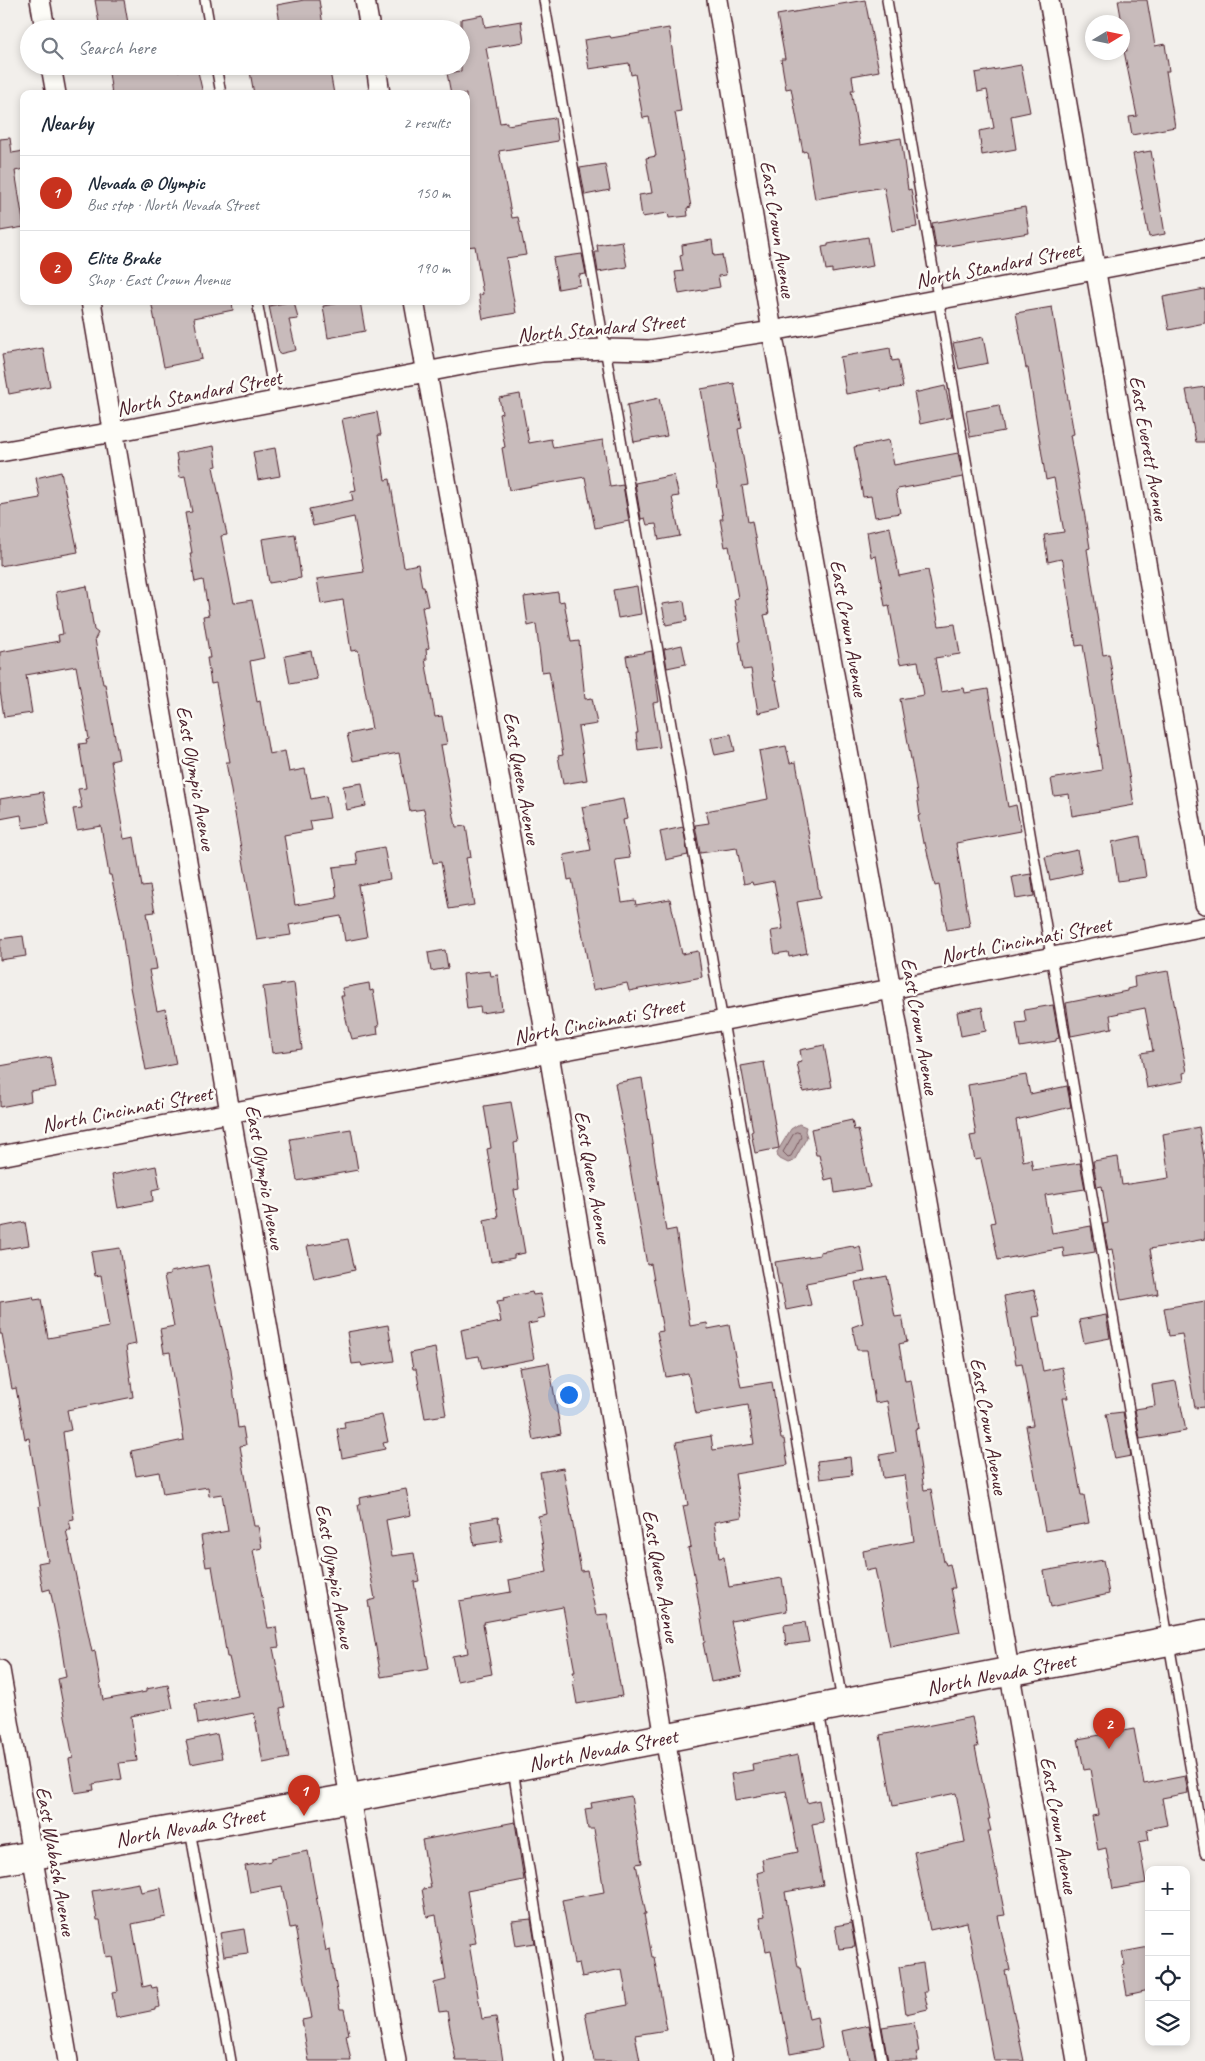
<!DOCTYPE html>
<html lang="en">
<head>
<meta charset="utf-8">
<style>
  body { margin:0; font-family:Caveat,sans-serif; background:#f6f6f7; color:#1f2937 }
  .controls { position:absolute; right:15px; bottom:15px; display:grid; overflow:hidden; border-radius:10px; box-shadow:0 2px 8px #0003 }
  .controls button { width:45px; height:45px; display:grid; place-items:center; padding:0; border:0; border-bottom:1px solid #e0e1e3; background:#fff; color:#1f2937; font:25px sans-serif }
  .compass { position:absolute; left:1085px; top:15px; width:45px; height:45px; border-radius:50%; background:#fff; box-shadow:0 2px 8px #0003; rotate:80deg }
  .you { position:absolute; left:568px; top:1394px; width:18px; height:18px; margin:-12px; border:4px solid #fff; border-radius:50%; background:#1a73e8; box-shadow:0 0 0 8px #1a73e833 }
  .badge { display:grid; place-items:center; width:32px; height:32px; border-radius:50%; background:#c8321e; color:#fff; font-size:16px; font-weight:700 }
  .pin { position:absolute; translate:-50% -41px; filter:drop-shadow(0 1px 2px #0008) }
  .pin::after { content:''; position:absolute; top:26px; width:18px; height:15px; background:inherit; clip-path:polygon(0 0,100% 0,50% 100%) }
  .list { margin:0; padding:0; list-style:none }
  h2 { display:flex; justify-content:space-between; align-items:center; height:65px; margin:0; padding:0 20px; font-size:21px }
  h2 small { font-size:16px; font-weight:400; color:#747a83 }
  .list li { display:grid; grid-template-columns:32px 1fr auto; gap:15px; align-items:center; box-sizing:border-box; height:75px; padding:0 20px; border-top:1px solid #e0e1e3 }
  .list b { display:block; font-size:19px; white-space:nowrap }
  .list p { margin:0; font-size:16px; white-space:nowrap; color:#747a83 }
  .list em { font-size:16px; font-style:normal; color:#747a83 }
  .icon { flex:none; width:28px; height:28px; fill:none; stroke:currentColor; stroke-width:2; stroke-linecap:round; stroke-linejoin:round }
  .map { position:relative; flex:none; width:1205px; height:2061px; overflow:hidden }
  .search { position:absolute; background:#fff; box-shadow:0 2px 8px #0003; left:20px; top:20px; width:450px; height:55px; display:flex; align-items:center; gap:12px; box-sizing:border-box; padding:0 18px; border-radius:28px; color:#747a83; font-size:19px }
  .panel { position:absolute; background:#fff; box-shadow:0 2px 8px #0003; left:20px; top:90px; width:450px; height:215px; border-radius:10px }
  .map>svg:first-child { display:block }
  .water { fill:#b7a5a6; stroke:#8b6f75 }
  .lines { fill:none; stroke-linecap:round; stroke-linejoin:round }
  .shore { stroke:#76555c; stroke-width:1 }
  .building { fill:#c8bbbb; stroke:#4a1f2b }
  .lane-casing { stroke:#4a1f2b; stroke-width:12 }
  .street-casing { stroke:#4a1f2b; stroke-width:22 }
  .primary-casing { stroke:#4a1f2b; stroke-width:31 }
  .lane { stroke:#fdfcf7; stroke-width:9 }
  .street { stroke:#fdfcf7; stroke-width:19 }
  .primary { stroke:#fdfcf7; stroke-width:28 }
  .labels { text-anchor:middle; stroke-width:5; stroke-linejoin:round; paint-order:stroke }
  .street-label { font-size:21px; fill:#4a1f2b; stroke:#fdfcf7 }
</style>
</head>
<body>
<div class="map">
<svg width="1205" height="2061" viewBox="0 0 1205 2061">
  <rect width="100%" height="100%" fill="#f2efeb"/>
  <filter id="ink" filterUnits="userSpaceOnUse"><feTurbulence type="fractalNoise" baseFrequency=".02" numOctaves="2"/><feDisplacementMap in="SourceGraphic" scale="10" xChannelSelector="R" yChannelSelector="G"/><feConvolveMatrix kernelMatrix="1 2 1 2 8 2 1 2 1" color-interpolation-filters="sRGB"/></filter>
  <g filter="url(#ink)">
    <path class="water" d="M799,1124L806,1127L805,1131L807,1137L794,1161L788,1163L778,1158L777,1152L791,1129Z"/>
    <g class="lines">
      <path class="shore" d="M797,1132L800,1133L801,1137L791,1156L788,1157L783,1152L794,1133Z"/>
    </g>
    <path class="building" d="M95,0H124L129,29H100Z
      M304,0H319L323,25L299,29H281L277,5Z
      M865,0L879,71L852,76L854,90H851L860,145L901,138L908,190L911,189L917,227L892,231L884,187L815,199L807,151L803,152L791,88L786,89L781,59H785L777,15Z
      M1118,0H1147L1155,46L1165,44L1169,71H1166L1175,127L1132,135L1129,117L1137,116L1124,51H1127Z
      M483,15L485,27L521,21L524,42L486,48L500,123L507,122V125L555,118L558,141L499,151L512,218L518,217L526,255L506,258L516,313L483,319L479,295L483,294L475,246L466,247V94H451L447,73L461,71V19Z
      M669,28L681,111L675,112L691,207L687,208L688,216L669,218L668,213L642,217L639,195L652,193L646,158L656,156L649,117L643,118L635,74L631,75L629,63L589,69L584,40L610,36L611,38Z
      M1021,65L1030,112L1011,116L1016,149L982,155L979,131L994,128L987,90L978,92L975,73Z
      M108,66H178V71L197,67L203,94H112Z
      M249,66H329L334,94H254Z
      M10,138L12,153L24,151V169L15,171L24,227L0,231V139Z
      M1151,151L1165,234L1149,237L1133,154Z
      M605,164L610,190L585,195L580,168Z
      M1025,207L1029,233L936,248L932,223Z
      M868,237L873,266L832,273V269L826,270L822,247L828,246V244Z
      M712,240L714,256L722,255L726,275L718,276L720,287L679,294L675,272L683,271L680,256L683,255L682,245Z
      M622,241L627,267L598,272L595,252H598L597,245Z
      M582,254L586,274L579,275L580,285L558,289L553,258Z
      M1205,289V323L1169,330L1163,297Z
      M151,301H232L233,310L194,318L202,359L164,367Z
      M294,301L298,319L289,320L296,350L279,354L269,306Z
      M352,301H360L365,331L328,338L323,306Z
      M1052,307L1074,434L1070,435L1085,517L1090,548L1087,549L1103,655L1109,654L1134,805L1072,816L1069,794L1054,796L1051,779L1102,770L1098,744H1099L1083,645L1076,646L1063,561L1061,559L1048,562L1044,535L1064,532L1054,478L1046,480L1028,368H1026L1016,313Z
      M983,337L988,363L959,369L953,343Z
      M43,348L50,386L9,394L2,355Z
      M890,348L892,361L898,360L903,387L881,391L880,388L846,394L840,357Z
      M734,383L742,428L738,429L748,485L742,486L748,522L752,521L769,614L764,615L766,623L774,681H776L781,708L758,713L751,669L743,670L739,642L741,641L734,599L738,598L729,546L725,547L720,519H723L701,389Z
      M945,386L952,417L920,424L914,393Z
      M1205,387V442H1196L1186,390Z
      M520,394L529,443L551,439L553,448L603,440L610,487L623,485L629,521L595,528L585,477L509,490L502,448L505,447L499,414L502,413L499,398Z
      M659,398L667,436L634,442L627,405Z
      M999,405L1004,431L970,437L966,411Z
      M377,412L381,435H378L385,480L390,479L404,567L418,564L422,587H424L428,606L422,607L429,648L426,649L427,659H425L435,717L442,716L447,744L441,745L456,827L466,826L471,857L466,858L474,905L449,909L441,862L433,863L424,809L410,811L399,753L353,761L347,734L372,729L358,650L351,651L343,600L321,604L317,579L364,572L354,517L313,526L309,509L353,500L351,491L356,490L342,419Z
      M889,440L894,465L958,453L963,477L898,489L896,491L900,513L875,517L871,496L863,497L854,447Z
      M214,446L217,466L213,467L227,535L221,536L234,603L252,600L264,658L250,661L257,702L260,701L269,754L285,751L289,772L305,769L311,799L326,796L330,818L310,821L312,830L284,835L295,905L337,898L333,867L358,864L356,852L384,847L390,879L358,885L367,937L345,941L341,916L289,925L291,935L257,940L226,762H230L216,683L211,684L207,658H210L203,616L209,615L203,580L195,582L190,553H192L185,513L192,512L185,476L180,477L176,453Z
      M275,448L280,476L258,480L253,452Z
      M61,472L78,552L0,566V505L40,498L36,478Z
      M674,475L679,496L672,497L680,536L659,540L656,524L647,525L645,518L641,519L635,483Z
      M890,527L899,576L928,570L939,626L955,624L960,654L935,658L941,692L964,688L965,693L988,689L1008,807L1016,805L1021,831L956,843L970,926L947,930L939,885L935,886L925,843H923L918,816L920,815L915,781L900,699L924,695L918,661L900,664L889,605L885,606L876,556L871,557L867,532Z
      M295,534L301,578L269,583L262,539Z
      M87,586L94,630L98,633L95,639L103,684H105L119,759L111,761L124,839L134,837L142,887L150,886L155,912L147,913L157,969L149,970L157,1011L165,1009L176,1064L146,1070L130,987L120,918L111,875H109L101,826L77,830L73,809L82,808L78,789L86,788L79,744L87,743L86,740L89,739L76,666L26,675L32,713L4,717L0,691V652L59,641L58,635L63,634L56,592Z
      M637,586L641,614L618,618L613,590Z
      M558,592L559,602L564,601L571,642L579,641L585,699L592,698L597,724L578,727L587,780L563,784L558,756L563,755L549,671L542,672L536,624L528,626L524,597Z
      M684,601L687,621L666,625L662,604Z
      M682,645L686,664L667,668L664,649Z
      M311,651L317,679L290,684L285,656Z
      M652,651L659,702L653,703L660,747L638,750L636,733H638L626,656Z
      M731,734L735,751L715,755L711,738Z
      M786,746L790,763L796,762L820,898L797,902L807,953L789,957L788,952L775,954L774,950L771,931L783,929L774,881L753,885L752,882L744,884L737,848L700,853L695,825L709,823L706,811L768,799L759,751Z
      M362,783L366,806L347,810L343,786Z
      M43,792L49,824L23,828L21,815L0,819V799Z
      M623,799L627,819L623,820L630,858L615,860L622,902L635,900L636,905L670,899L682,954L698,951L702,977L629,991L627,983L593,990L572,879L568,880L564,855L591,850L582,807Z
      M683,827L688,855L666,860L660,832Z
      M1140,836L1146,877L1118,881L1112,842Z
      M1077,850L1082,873L1050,880L1045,857Z
      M1031,874L1034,896L1016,899L1012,877Z
      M23,936L26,956L0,960V939Z
      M445,950L448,968L431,971L428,953Z
      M490,971L491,976L498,975L502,1010L481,1013L480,1007L467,1009L463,974Z
      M1168,971L1187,1072L1183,1073L1184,1081L1147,1088L1141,1053L1153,1051L1145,1008L1110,1015L1112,1028L1071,1036L1066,1003L1127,991V989L1135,987L1134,977Z
      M294,983L302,1049L272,1053L263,987Z
      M369,983L370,991L373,990L379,1026H377L378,1034L352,1039L350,1032H349L341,996H344L342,988Z
      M1053,1005L1059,1038L1056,1039V1041L1020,1047L1016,1023L1026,1022L1024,1010Z
      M982,1007L986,1031L961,1036L957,1012Z
      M824,1045L832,1087L803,1092L797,1063L802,1062L800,1050Z
      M50,1057L56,1087L30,1091L31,1101L0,1107V1066Z
      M764,1062L779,1148L755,1153L751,1132L753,1131L741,1066Z
      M1026,1075L1030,1094L1067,1086L1071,1107L1016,1120L1023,1161L1031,1159L1033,1170L1080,1163L1085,1189L1045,1195L1052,1233L1091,1226L1095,1252L1064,1257L1063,1248L998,1260L991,1223L995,1222L981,1159L975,1160L970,1136L976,1135L968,1085Z
      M642,1078L666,1231L676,1229L690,1326L707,1323L708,1329L729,1325L741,1387L772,1382L781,1439H784L788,1465L735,1474L742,1517L714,1522L719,1558L724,1557L729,1587L782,1578L787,1611L731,1621L742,1676L711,1682L703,1643L705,1642L693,1569L688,1548L691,1547L683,1506L688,1505L676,1442L711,1436L713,1450L754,1444L748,1405L696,1414L688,1373L666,1377L657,1332L663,1331L651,1264L647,1265L615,1083Z
      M511,1102L518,1142L514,1143L519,1189L514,1190L525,1253L514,1255V1258L491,1262L484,1220L498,1217L487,1149L491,1148L484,1106Z
      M852,1120L854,1130L858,1129L870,1187L835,1193L833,1178L825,1180L819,1155H816L811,1129Z
      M1199,1127L1205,1164V1239L1150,1249L1158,1294L1121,1301L1112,1249L1108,1250L1103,1224L1108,1223L1102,1186L1097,1187L1093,1161L1118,1157L1122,1185L1169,1178L1163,1134Z
      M351,1129L358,1170L297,1181L290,1139Z
      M156,1166L160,1188L152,1190L153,1201L118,1208L112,1175Z
      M25,1222L29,1245L0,1250V1227Z
      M348,1239L355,1270L314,1279L307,1246Z
      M853,1246L854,1248L860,1246L865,1272L806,1283L811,1305L786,1310L781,1285H779L775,1262L820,1255V1252Z
      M120,1248L136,1344L126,1346L133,1397L67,1410L71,1430L63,1432L74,1519L69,1520L71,1530H66L92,1652L95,1651L103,1700L146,1692V1689L168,1685L173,1708L131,1716L137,1761L119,1763L122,1779L93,1784L94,1790L75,1793L69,1759L73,1758L58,1679L66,1677L60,1638L50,1589L43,1591L38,1563L48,1561L39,1506H40L29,1438L25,1439L16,1388L12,1389L2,1334H0V1302L33,1297L34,1300L41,1299L48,1338L109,1327L101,1275L95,1276L91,1252Z
      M208,1265L231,1370L238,1428L243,1427L246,1445L240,1446L254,1526H258L262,1548L253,1550L268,1628L276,1627L279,1647L273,1648L285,1707L280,1708L289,1758L263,1763L254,1713L198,1724L195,1704L238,1696L229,1657H227L212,1566L206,1567L201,1536L228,1531L222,1494L209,1496L208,1487L163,1494L159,1472L136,1476L131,1451L184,1440L170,1352L164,1353L160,1329L174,1326L164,1276L170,1275V1272Z
      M887,1276L895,1317L902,1316L907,1342L899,1344L905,1381L911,1380L918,1420L919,1428L915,1429L924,1490L931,1489L944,1562H945L946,1565L950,1564L955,1588H951L960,1632L890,1646L875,1569L866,1571L863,1551L914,1541L905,1475L883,1478L880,1455L896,1452L887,1401L875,1403L867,1350H857L852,1327L863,1323L855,1282Z
      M1034,1290L1040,1316L1033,1317L1043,1371L1062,1367L1068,1398H1063L1081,1495H1084L1089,1523L1045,1531L1026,1426L1033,1425L1022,1363L1016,1364L1004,1296Z
      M532,1292L533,1295L540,1294L545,1317L537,1319L538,1322L528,1324L534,1359L482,1369L479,1356L466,1358L461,1330L501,1322L497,1301L504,1300L503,1298Z
      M1205,1301V1407L1195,1408L1182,1334L1169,1336L1164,1308Z
      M1106,1315L1110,1338L1084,1343L1079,1320Z
      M388,1325L394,1361L362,1366L361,1363L352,1364L347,1332Z
      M435,1348L446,1415L425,1418L416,1369H413L410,1353Z
      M549,1363L561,1434L533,1440L519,1368Z
      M1176,1381L1186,1431L1140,1439L1135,1409L1155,1406L1152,1385Z
      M1123,1412L1131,1456L1115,1459L1106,1414Z
      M382,1415L388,1442L383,1443L385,1449L342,1458L337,1429L345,1428L344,1422Z
      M850,1457L852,1475L820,1479L817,1461Z
      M563,1468L581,1571L587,1570L596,1615L607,1614L622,1696L577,1704L573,1681L575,1680L573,1672H575L563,1607L484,1622L485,1624H483L492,1674L457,1681L452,1656L468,1653L459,1601L511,1592L509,1580L547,1572L538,1516L547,1514L540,1472Z
      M406,1489L411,1515L386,1520L392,1556L414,1553L419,1581L414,1582L429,1669L381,1677L368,1601L375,1599L358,1505L360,1504L359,1498Z
      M498,1517L502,1541L474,1545L470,1522Z
      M1103,1560L1109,1594L1051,1607L1044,1571Z
      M805,1622L809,1642L786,1645L784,1625Z
      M972,1717L978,1747H975L990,1819H988L991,1831H988L1005,1915L998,1916L1010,1970L1005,1971L1024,2061H994L967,1922L930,1930L914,1852L965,1842L956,1793L893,1806L880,1735Z
      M1134,1729L1144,1784L1185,1776L1188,1793L1162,1798L1167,1825L1147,1829L1149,1840L1139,1842L1146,1883L1113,1889L1106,1848L1098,1850L1092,1816L1098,1815L1090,1769L1084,1770L1078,1739Z
      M217,1734L222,1758L191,1764L186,1741Z
      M798,1755L807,1803L819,1800L823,1822L812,1824L823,1885L785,1892L798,1967H800L809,2019L817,2017L822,2048L790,2054L771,1950L766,1951L760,1917L765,1916L757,1873L764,1871L762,1859L798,1852L786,1791L735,1800L731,1774L753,1770L752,1764Z
      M631,1796L642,1863L636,1864L646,1914H644L652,1957H654L667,2030L635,2035L640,2061H594L585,2013L628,2005L622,1969L582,1977L579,1963L574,1964L562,1900L604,1892L594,1829H588L585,1809L592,1808L591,1803Z
      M515,1822L524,1880L467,1891L476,1943L469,1944L482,2019L496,2017L503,2061H456L447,2011L439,2012L434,1983L446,1980L436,1915L427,1917L422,1889L431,1888L422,1840Z
      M308,1851L326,1951L330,1950L340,2009H344L349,2034L346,2035L351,2061H309L302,2020L312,2018L295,1927L290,1928L282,1886L250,1892L245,1866L271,1861V1858Z
      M139,1883L141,1892L161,1888L166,1917L132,1924L143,1987L151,1985L152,1988L157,1987L160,2007L155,2008V2010L116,2018L112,1992L118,1991L112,1956L106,1957L100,1920H97L92,1891Z
      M531,1919L535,1943L516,1946L512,1921Z
      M851,1923L855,1947L839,1949L835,1926Z
      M244,1929L248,1953L224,1956L220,1933Z
      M1149,1947V1990L1127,1995L1122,1966L1125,1965L1122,1952Z
      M923,1963L927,1992H924L928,2009L906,2014L899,1967Z
      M914,2022L919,2053H916L918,2061H888L882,2027Z
      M869,2025L876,2061H848L842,2031Z"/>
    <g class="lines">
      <defs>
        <path id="lane" d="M205,0L210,29
          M544,0L842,1701
          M887,0L1205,1853
          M216,66L221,94
          M257,301L275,401
          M819,1712L882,2061
          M513,1770L560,2061
          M190,1830L231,2061"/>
        <path id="street" d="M40,0L45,29
          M365,0L370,29
          M717,0L772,331L891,989L1077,2061
          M1049,0L1205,904
          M51,66L56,94
          M376,66L380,94
          M91,301L230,1112L396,2061
          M414,301L549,1054L665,1738L722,2061
          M0,452L114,432L478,362L542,352L604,349L649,350L772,331L1205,249
          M0,1156L891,989L1205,927
          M0,1670L68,2061"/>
        <path id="primary" d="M0,1861L351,1798L1205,1634"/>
      </defs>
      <use href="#lane" class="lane-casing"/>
      <use href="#street" class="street-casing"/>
      <use href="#primary" class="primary-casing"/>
      <use href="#lane" class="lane"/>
      <use href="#street" class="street"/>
      <use href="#primary" class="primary"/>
    </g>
  </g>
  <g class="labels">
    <g class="street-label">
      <text transform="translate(778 229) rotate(81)" y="7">East Crown Avenue</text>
      <text transform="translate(998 265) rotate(-11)" y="7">North Standard Street</text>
      <text transform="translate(601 328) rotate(-5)" y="7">North Standard Street</text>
      <text transform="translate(199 393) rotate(-11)" y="7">North Standard Street</text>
      <text transform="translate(1149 448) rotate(80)" y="7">East Everett Avenue</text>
      <text transform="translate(849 628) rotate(80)" y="7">East Crown Avenue</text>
      <text transform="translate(196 778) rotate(80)" y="7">East Olympic Avenue</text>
      <text transform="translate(522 778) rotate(80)" y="7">East Queen Avenue</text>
      <text transform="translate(1026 940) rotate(-11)" y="7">North Cincinnati Street</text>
      <text transform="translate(599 1021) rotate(-11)" y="7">North Cincinnati Street</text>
      <text transform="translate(920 1026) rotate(80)" y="7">East Crown Avenue</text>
      <text transform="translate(127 1109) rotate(-11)" y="7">North Cincinnati Street</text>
      <text transform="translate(265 1177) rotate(80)" y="7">East Olympic Avenue</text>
      <text transform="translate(593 1177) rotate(80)" y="7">East Queen Avenue</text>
      <text transform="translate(989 1426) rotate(80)" y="7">East Crown Avenue</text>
      <text transform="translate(335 1576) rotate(80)" y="7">East Olympic Avenue</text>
      <text transform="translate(661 1576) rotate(80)" y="7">East Queen Avenue</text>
      <text transform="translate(1001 1674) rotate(-11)" y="7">North Nevada Street</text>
      <text transform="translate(603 1750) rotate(-11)" y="7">North Nevada Street</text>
      <text transform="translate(1059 1825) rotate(80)" y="7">East Crown Avenue</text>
      <text transform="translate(190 1827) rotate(-10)" y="7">North Nevada Street</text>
      <text transform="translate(56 1861) rotate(80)" y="7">East Wabash Avenue</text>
    </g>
  </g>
</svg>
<div class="controls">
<button>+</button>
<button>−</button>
<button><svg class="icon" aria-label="locate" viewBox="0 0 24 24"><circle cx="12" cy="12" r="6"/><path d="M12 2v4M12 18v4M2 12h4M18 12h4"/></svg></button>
<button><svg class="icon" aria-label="layers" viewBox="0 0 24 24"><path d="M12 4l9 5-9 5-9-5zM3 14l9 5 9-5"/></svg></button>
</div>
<svg class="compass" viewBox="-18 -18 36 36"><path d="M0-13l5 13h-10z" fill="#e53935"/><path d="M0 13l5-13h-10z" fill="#747a83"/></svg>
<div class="you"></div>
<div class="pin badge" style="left:304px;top:1816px">1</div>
<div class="pin badge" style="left:1109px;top:1749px">2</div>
<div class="search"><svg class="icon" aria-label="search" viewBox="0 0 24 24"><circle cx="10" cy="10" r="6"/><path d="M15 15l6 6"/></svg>Search here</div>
<section class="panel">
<h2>Nearby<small>2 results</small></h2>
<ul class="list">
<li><span class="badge">1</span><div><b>Nevada @ Olympic</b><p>Bus stop · North Nevada Street</p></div><em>150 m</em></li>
<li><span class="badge">2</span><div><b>Elite Brake</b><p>Shop · East Crown Avenue</p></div><em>190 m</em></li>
</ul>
</section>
</div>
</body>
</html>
